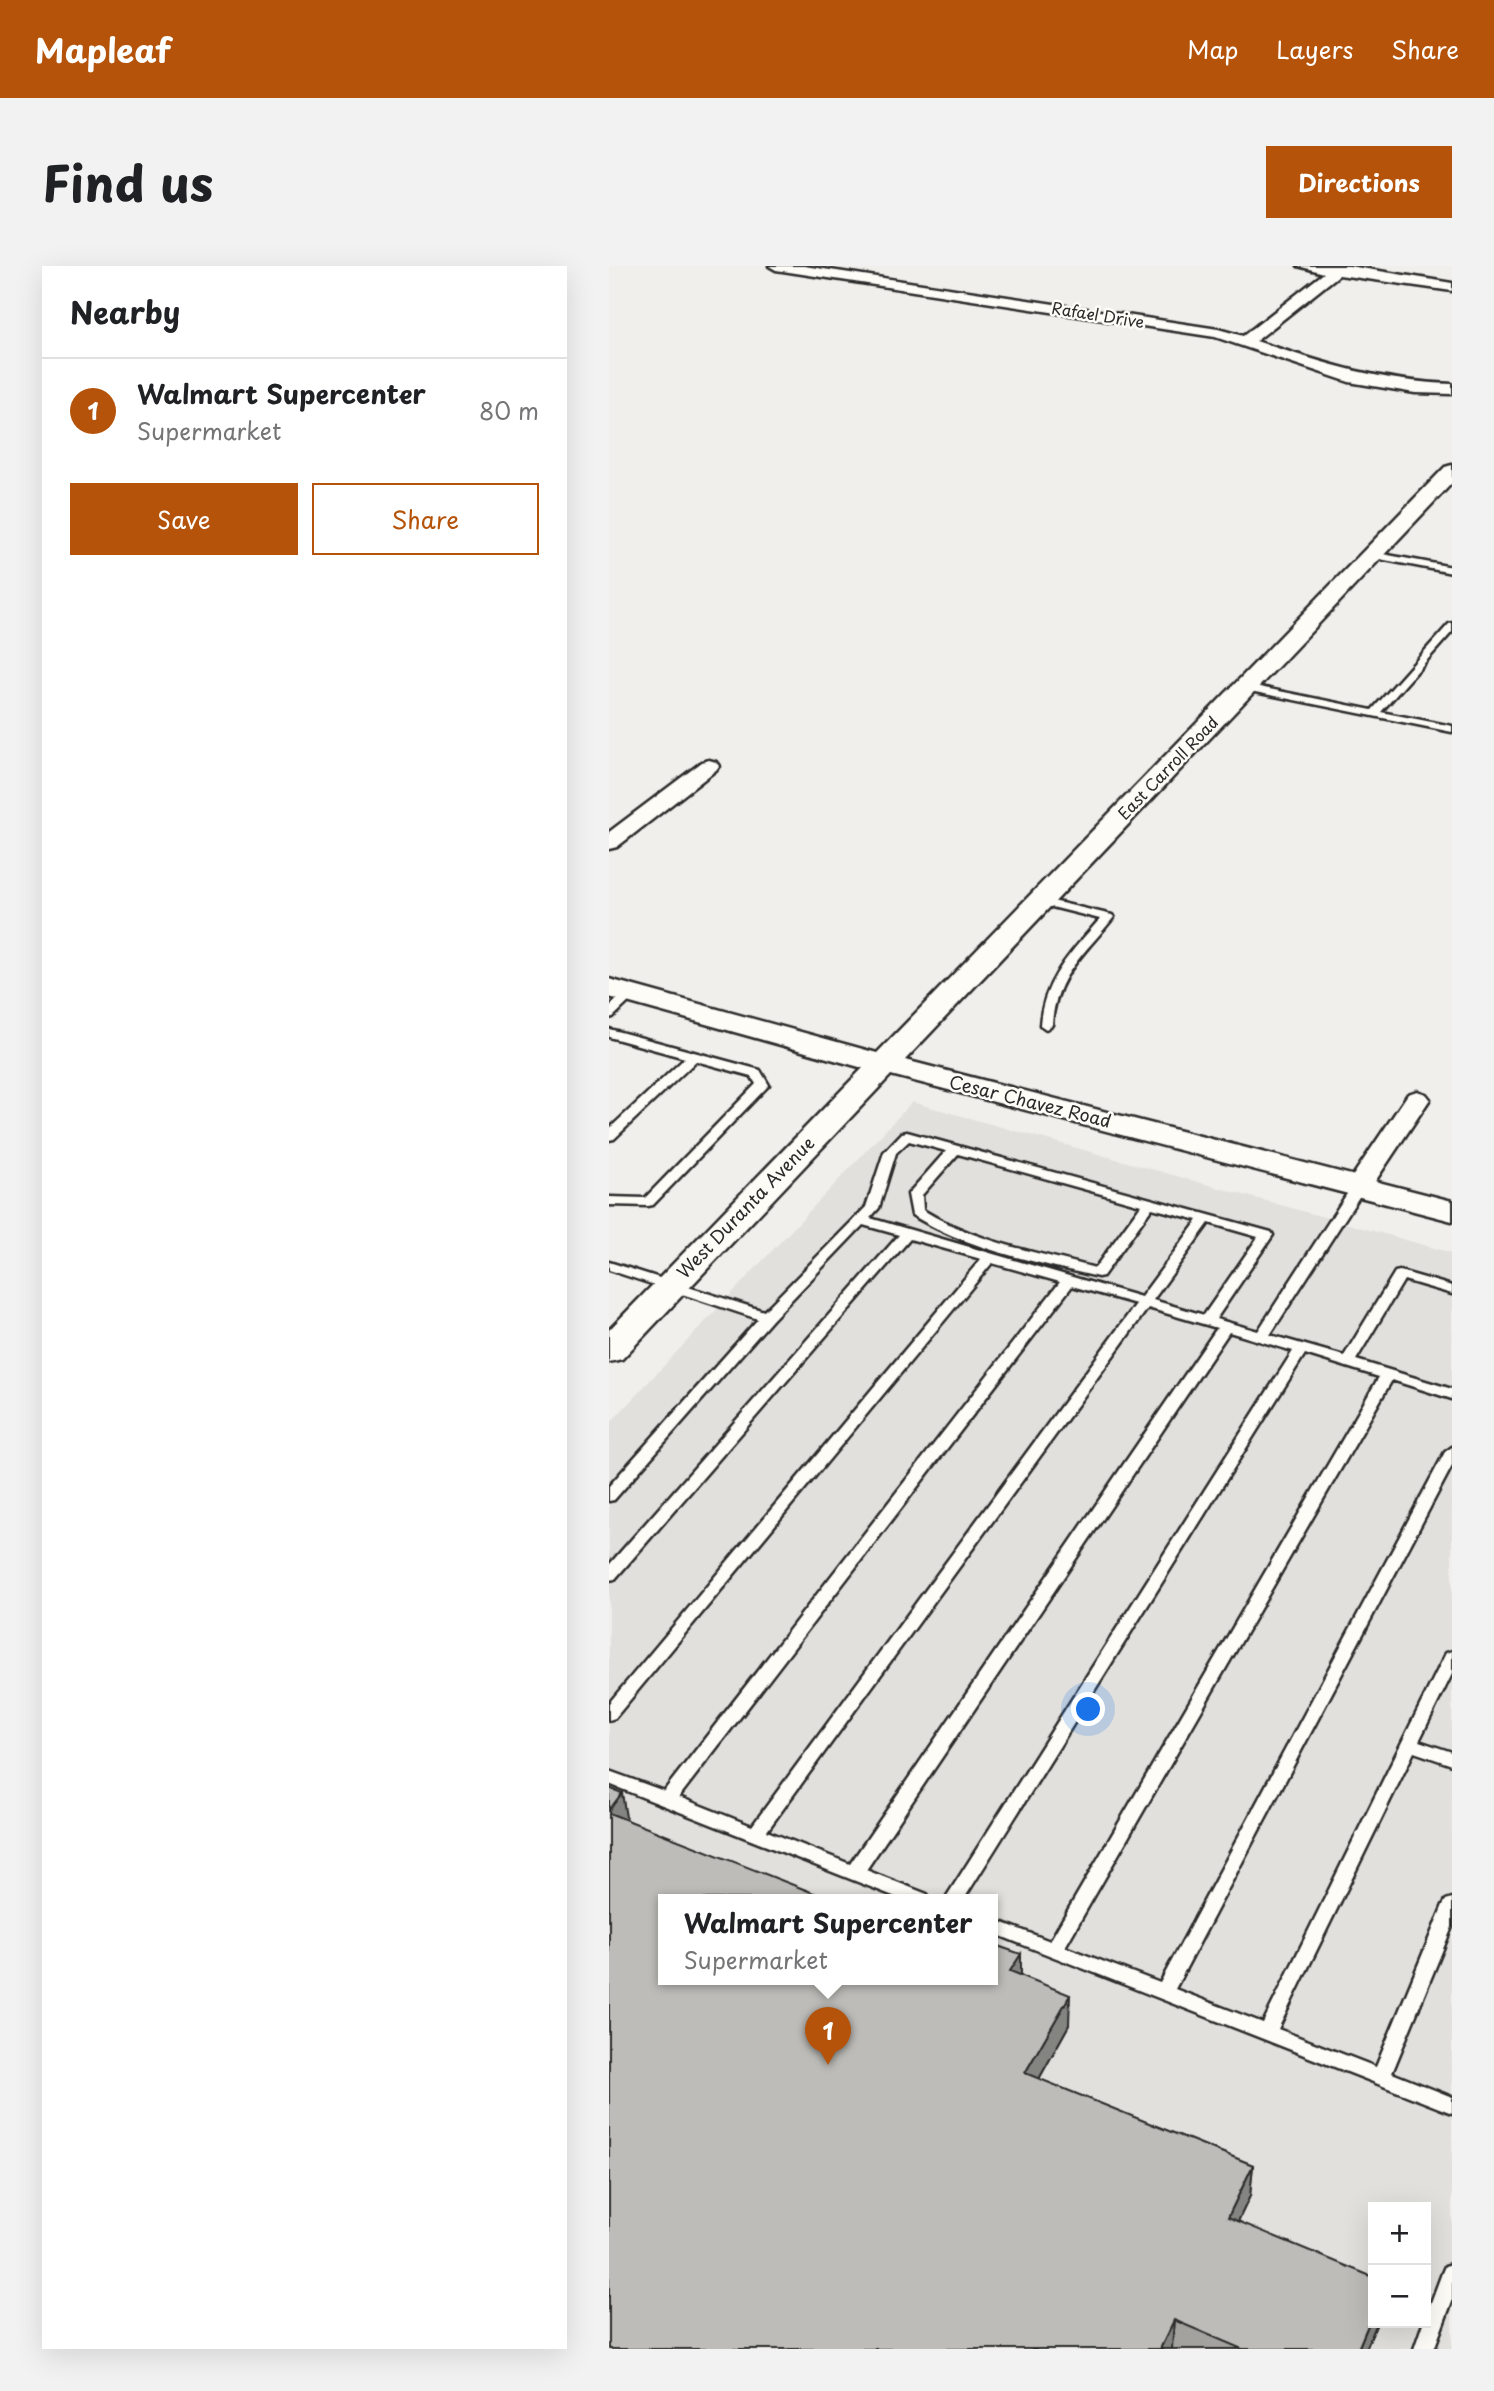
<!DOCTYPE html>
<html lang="en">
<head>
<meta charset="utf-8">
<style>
  body { margin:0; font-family:"Playpen Sans",sans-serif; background:#f2f2f2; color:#202124 }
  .controls { position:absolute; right:21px; bottom:21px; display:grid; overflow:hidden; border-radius:0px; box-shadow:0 7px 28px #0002 }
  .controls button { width:63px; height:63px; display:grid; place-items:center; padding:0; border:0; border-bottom:2px solid #e0e0e0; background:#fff; color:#202124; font:35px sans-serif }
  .you { position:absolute; left:480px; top:1444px; width:24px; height:24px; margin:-18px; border:5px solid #fff; border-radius:50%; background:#1a73e8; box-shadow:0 0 0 10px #1a73e833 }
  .badge { display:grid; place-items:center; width:46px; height:46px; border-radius:50%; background:#b45309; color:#fff; font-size:23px; font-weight:700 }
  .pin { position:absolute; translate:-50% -58px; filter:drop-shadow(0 2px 4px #0008) }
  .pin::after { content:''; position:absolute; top:37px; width:24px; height:21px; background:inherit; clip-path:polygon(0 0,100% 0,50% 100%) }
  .popup { position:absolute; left:49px; top:1628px; width:340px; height:91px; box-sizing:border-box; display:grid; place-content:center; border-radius:0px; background:#fff; filter:drop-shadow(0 2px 5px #0005); font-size:23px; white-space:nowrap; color:#757577 }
  .popup b { font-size:26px; color:#202124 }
  .popup::after { content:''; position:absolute; left:50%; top:100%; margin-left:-14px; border:14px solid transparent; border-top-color:#fff }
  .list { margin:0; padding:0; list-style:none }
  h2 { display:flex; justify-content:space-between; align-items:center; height:91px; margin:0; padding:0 28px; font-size:30px }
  h2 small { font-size:23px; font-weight:400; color:#757577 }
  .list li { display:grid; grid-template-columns:46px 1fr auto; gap:21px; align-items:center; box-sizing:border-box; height:105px; padding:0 28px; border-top:2px solid #e0e0e0 }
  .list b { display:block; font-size:26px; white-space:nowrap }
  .list p { margin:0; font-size:23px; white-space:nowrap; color:#757577 }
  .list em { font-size:23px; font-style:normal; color:#757577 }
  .actions { display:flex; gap:14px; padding:21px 28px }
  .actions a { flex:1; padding:16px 0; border:2px solid #b45309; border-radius:0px; text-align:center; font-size:24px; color:#b45309 }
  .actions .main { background:#b45309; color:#fff }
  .map { position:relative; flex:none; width:843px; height:2083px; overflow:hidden; border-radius:0px }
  header { display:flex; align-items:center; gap:42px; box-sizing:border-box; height:98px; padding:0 35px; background:#b45309; color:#fff }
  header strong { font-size:33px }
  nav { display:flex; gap:38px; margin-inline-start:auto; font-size:24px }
  .intro { display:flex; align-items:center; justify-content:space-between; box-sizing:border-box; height:168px; padding:0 42px }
  h1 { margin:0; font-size:49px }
  .button { padding:18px 32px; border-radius:0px; background:#b45309; color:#fff; font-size:24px; font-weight:700 }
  main { display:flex; gap:42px; padding:0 42px }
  aside { flex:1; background:#fff; border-radius:0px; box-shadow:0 7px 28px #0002 }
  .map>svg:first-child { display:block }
  .built { fill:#e1e0dc; fill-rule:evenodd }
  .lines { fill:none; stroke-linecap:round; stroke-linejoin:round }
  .service-casing { stroke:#2b2b2b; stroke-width:5 }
  .minor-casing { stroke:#2b2b2b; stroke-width:5 }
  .tertiary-casing { stroke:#2b2b2b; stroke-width:5 }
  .service { fill:#fdfcf7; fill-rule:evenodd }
  .minor { fill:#fdfcf7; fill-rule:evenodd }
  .tertiary { fill:#fdfcf7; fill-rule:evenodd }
  .wall { fill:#a3a29e; stroke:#2b2b2b; stroke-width:2 }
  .shaded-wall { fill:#848481; stroke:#2b2b2b; stroke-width:2 }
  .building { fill:#bdbcb8; stroke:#2b2b2b; stroke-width:2 }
  .labels { text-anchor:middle; stroke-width:5; stroke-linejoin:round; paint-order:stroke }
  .far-street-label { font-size:16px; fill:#2b2b2b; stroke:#fdfcf7 }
  .street-label { font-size:18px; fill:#2b2b2b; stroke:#fdfcf7 }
</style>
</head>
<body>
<header>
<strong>Mapleaf</strong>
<nav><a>Map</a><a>Layers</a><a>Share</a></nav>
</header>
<div class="intro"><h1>Find us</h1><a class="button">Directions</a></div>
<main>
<aside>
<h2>Nearby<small></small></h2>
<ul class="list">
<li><span class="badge">1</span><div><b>Walmart Supercenter</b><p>Supermarket</p></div><em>80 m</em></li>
</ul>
<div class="actions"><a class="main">Save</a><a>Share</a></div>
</aside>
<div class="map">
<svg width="843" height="2083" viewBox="0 0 843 2083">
  <rect width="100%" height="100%" fill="#f0efeb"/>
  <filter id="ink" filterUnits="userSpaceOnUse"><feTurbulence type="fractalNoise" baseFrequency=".0143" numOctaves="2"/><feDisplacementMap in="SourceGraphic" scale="14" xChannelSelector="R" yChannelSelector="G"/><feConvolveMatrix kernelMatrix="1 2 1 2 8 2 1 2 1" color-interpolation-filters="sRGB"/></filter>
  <g filter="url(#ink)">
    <path class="built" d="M303,836L843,987V2083H0V1158ZM54,1633H384V1713H54ZM764,1941H817V2057H764Z"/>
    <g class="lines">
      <defs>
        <path id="service" d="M763,286L843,301V307L760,291V287Z
          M843,357V366L772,446L843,460V466L636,424L631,421L636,418L763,444L840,358Z
          M431,632L503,649L505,651C476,688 446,709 443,759L437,763L431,759C434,714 463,685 491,653L427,637L425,635Z
          M21,724L27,728L25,731L4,751L0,752V741L17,725Z
          M0,763L151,804L160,819L44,939L39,940L0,939V931L36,932L147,818L142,810L87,795L5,873L0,874V863L76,792L0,771Z
          M298,866L662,966L664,969L607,1053L649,1065L745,917H755L757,920L661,1069L735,1090L786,1006L791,1005L843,1020V1028L795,1014L747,1094L843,1123V1133L783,1114L456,1681L551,1717L836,1186L843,1181V1200L566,1723L654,1757L835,1391L837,1387L843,1385V1408L810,1475L843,1486V1499L805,1486L669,1763L767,1801L834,1639L837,1634L843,1632V1661L783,1807L843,1831V1847L384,1667V1653L441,1675L770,1111L696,1088L355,1633H336L684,1085L620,1066L257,1604L318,1628L321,1633H292L0,1518V1505L55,1525L451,1016L383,997L6,1452L0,1454V1437L372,993L301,973L6,1313L0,1314V1299L290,969L254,959L163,1054L5,1234L0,1235V1220L149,1053L0,1004V996L155,1045L257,941L275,886L293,867ZM300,875L337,885L299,928L303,949C358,983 427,996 489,1011L494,1010L543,942L589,954L532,1031L261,952L270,942L287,887ZM349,888L532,939L486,1002C428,986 366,976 314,944L313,929ZM600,957L649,971L595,1049L544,1034ZM463,1020L527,1038L143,1560L70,1531ZM539,1042L608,1062L241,1598L158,1565Z
          M843,1998V2035L825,2083H805L814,2057H817V2050L833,2007L836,2000Z"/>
        <path id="minor" d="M160,0H195L609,63L634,70L715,7L689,0H740L843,17V25L730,9L647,75C714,97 771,116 843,118V128L806,127L740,116L606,71L167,4Z
          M100,494L107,496L110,500L107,504L8,581L0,583V566L93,496Z
          M808,825L817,828L821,833L759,926H741L737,920L799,828Z"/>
        <path id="tertiary" d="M843,199V217L296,794L843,935V955L282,809L13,1093L0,1096V1064L254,802L0,731V713L268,787L836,201Z"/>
      </defs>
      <use href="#service" class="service-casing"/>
      <use href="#minor" class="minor-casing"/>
      <use href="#tertiary" class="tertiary-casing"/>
      <use href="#service" class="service"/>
      <use href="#minor" class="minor"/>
      <use href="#tertiary" class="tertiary"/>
    </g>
    <path class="wall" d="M17,1554L412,1709L460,1759L430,1813L644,1899L641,1930L629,1955L764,2057H768L757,2083H0Z"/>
    <path class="shaded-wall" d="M13,1527L18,1557L0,1560V1544Z
      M412,1688V1719L401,1705Z
      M461,1729L460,1759L416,1838V1807Z
      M644,1899L641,1930L617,1981L619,1951Z
      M764,2047V2057H768L757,2083H749Z
      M565,2054L563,2083H551Z"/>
    <path class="building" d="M0,1522L13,1527L0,1544Z
      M0,1547L220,1633H54V1713H383V1678L412,1688L401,1705L461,1729L416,1807L644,1899L619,1951L764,2011V2047L749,2083H633L565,2054L551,2083H0Z"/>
  </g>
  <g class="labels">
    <g class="far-street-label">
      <text transform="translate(489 49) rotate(9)" y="6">Rafael Drive</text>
      <text transform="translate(559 502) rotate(-46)" y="6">East Carroll Road</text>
    </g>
    <g class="street-label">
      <text transform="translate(421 836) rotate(14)" y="6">Cesar Chavez Road</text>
      <text transform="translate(137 942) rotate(-46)" y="6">West Duranta Avenue</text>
    </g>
  </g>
</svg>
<div class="controls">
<button>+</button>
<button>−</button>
</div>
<div class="you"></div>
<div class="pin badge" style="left:219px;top:1799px">1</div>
<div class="popup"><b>Walmart Supercenter</b>Supermarket</div>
</div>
</main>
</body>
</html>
